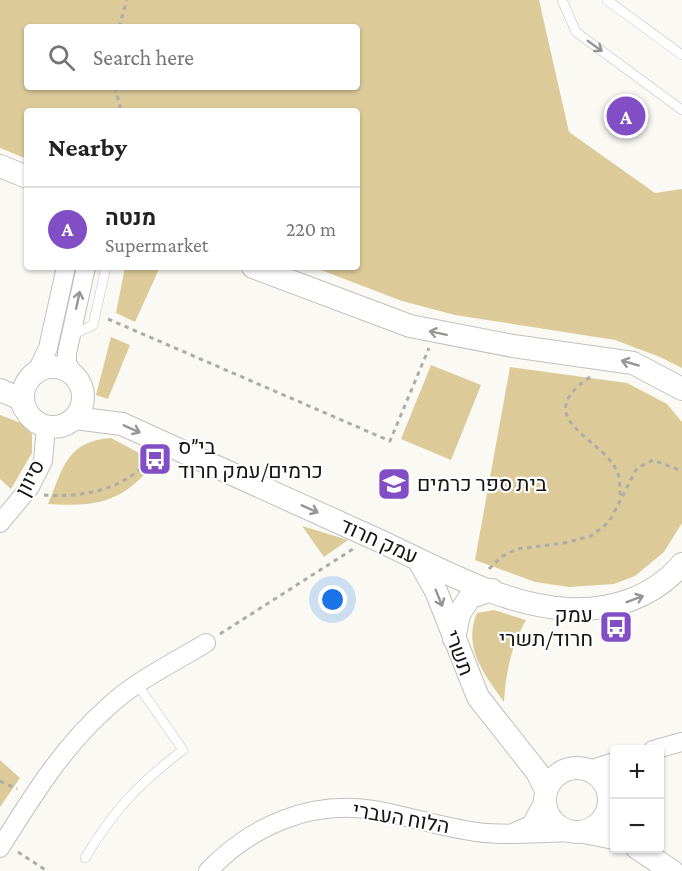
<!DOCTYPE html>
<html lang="en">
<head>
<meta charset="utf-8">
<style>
  body { margin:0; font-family:"Crimson Pro",Heebo,serif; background:#f6f6f6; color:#222 }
  .controls { position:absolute; right:18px; bottom:18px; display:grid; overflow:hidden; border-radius:6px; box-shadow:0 2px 4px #0004 }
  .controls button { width:54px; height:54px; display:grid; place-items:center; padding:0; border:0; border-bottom:2px solid #e0e0e0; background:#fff; color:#222; font:30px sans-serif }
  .you { position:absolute; left:333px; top:600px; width:21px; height:21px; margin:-15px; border:4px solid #fff; border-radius:50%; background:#1a73e8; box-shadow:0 0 0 9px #1a73e833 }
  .badge { display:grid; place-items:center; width:39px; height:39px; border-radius:50%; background:#824ec5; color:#fff; font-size:20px; font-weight:700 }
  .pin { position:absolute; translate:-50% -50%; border:3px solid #fff; box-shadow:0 2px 6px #0006 }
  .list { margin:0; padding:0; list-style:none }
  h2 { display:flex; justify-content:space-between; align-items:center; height:78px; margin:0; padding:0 24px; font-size:26px }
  h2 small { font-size:20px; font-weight:400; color:#767676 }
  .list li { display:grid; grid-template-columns:39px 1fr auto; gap:18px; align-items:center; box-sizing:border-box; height:84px; padding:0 24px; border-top:2px solid #e0e0e0 }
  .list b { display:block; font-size:22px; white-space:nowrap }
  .list p { margin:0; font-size:20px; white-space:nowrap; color:#767676 }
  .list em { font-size:20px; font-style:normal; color:#767676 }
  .icon { flex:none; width:33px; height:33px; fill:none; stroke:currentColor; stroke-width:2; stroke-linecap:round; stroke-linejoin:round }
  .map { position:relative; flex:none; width:682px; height:871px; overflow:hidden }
  .search { position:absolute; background:#fff; box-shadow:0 2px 4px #0004; left:24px; top:24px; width:336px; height:66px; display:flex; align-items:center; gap:15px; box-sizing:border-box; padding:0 21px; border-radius:6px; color:#767676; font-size:22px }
  .panel { position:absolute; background:#fff; box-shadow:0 2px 4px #0004; left:24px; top:108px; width:336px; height:162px; border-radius:6px }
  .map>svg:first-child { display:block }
  .green { fill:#dccb99; fill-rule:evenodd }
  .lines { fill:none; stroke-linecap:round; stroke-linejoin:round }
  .service-casing { stroke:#c2c0bc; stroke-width:10 }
  .minor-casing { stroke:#c2c0bc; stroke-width:20 }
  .tertiary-casing { stroke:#c2c0bc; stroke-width:24 }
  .path { stroke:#adaca8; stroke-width:3; stroke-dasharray:4.5 4.5; stroke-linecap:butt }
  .service { stroke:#fff; stroke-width:9 }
  .minor { stroke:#fff; stroke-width:18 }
  .tertiary { stroke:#fff; stroke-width:22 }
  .oneway { stroke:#969695 }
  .labels { text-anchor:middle; stroke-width:4.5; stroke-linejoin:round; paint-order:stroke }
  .poi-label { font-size:21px; fill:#161614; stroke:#fff; text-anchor:start }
  .street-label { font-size:21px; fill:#161614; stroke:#fff }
</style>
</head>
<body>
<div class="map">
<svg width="682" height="871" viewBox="0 0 682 871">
  <rect width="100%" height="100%" fill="#fbf9f4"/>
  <path class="green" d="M0,0H539L569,132L655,193L682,189V368L660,357L615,340L455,315L402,301L313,267H357V111H27V159L0,148ZM27,27H357V87H27Z
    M125,267H160L135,322L116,313Z
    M111,337L130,345L108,399L96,395Z
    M431,365L481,385L451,460L401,439Z
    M510,367L627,383L667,404L682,422V523L664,552L635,576L614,584L569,587L535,582L475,560Z
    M0,415L21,423L32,434V453L11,489L0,479Z
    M111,438L156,462C122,502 100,507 48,504C63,469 66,441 111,438Z
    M302,526L348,540L324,557Z
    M494,610L526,620C511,647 506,671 504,702C485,675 462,648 477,613Z
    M0,760L20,778L0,807Z"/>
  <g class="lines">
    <defs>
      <path id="service" d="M562,0L576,32L682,110
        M607,0L682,55
        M70,336L93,325L106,267
        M85,858C113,811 139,783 183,750L137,684"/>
      <path id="minor" d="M37,371L48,348L66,267
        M73,374L67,363V353L86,267
        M0,523L30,487L43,461L46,427
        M653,750L682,742
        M589,770L614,762
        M608,789L614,780
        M515,832L531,825L544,801
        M0,848C32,797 63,746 109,706C137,680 173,663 206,643
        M208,871C251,826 310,800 373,810C408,816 441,827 476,832C508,836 541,833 573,832"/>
      <path id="tertiary" d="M0,166L27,177
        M253,267L410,326L513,346L633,363L682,389
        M23 397a30 30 0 1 1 60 0a30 30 0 1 1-60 0Z
        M0,390L21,399L24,408
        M75,418L122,424C208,463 294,502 380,541C438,568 502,605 568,609C611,611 653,598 682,564
        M418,559L436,591L478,697L537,772L546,790
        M454,639L459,614L470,597L492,590
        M545 800a32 32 0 1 1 64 0a32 32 0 1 1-64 0Z
        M584,832L614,838
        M637,848L672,871"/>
    </defs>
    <use href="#service" class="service-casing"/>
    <use href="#minor" class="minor-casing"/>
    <use href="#tertiary" class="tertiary-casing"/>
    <path class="path" d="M119,27L127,0
      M115,87L121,111
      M108,319L390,441L429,348
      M590,377C533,416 591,434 612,463C621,474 620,485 620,499
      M44,495C84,498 126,489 152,457
      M489,569L501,557L517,549L564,543L591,536L609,522L637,468L653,460L682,471
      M220,634L353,549
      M0,781L17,789
      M18,852L47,871"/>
    <use href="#service" class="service"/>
    <use href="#minor" class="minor"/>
    <use href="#tertiary" class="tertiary"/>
  </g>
  <defs><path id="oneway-shaft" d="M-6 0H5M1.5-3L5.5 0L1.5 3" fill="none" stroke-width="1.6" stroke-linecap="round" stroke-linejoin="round" transform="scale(1.5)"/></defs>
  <g class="oneway">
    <use href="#oneway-shaft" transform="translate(595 46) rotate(36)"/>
    <use href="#oneway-shaft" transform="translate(78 300) rotate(-78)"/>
    <use href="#oneway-shaft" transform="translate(438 333) rotate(-168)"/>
    <use href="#oneway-shaft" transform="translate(630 363) rotate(-164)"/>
    <use href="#oneway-shaft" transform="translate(132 429) rotate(24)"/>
    <use href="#oneway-shaft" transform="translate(310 509) rotate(24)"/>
    <use href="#oneway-shaft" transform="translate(439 598) rotate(68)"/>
    <use href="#oneway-shaft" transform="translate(635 599) rotate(-21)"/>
  </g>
  <defs>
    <symbol id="bus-square" viewBox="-11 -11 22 22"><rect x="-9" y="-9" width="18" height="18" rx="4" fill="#824ec5" stroke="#fff"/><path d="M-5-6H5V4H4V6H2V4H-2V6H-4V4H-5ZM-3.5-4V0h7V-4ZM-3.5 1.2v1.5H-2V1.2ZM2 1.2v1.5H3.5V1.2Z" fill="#fff"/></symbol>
    <symbol id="school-square" viewBox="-11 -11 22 22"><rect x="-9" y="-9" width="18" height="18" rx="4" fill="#824ec5" stroke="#fff"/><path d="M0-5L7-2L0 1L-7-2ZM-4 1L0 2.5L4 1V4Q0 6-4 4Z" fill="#fff"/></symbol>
  </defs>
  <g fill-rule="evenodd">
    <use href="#bus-square" x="136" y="440" width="38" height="38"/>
    <use href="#school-square" x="375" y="465" width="38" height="38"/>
    <use href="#bus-square" x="597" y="608" width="38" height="38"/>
  </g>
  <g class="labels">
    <g class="poi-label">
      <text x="178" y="454">בי״ס<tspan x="178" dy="24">כרמים/עמק חרוד</tspan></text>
      <text x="417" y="491">בית ספר כרמים</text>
      <text x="593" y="622" text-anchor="end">עמק<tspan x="593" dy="24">חרוד/תשרי</tspan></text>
    </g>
    <g class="street-label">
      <text transform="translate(30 478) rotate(-62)" y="7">סיוון</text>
      <text transform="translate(379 541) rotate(24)" y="7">עמק חרוד</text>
      <text transform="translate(459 653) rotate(69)" y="7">תשרי</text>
      <text transform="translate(401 818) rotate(10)" y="7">הלוח העברי</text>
    </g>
  </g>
</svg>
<div class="controls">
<button>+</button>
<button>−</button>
</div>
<div class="you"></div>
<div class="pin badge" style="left:626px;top:116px">A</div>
<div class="search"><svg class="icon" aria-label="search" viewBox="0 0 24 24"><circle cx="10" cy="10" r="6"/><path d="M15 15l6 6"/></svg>Search here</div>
<section class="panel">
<h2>Nearby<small></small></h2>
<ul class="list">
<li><span class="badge">A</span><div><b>מנטה</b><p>Supermarket</p></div><em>220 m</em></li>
</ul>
</section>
</div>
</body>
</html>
